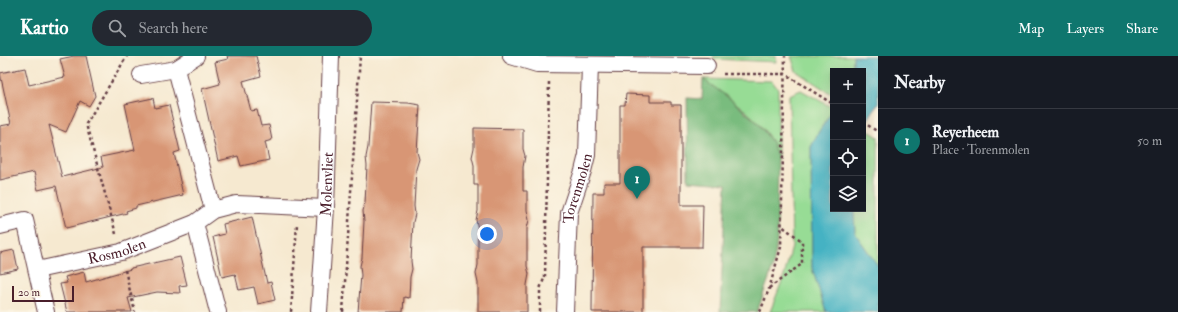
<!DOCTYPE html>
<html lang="en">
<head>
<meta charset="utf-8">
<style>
  body { margin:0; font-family:"IM FELL Double Pica",serif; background:#242831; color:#f1f3f6 }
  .controls { position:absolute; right:12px; top:12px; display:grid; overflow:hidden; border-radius:0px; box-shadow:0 4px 16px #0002 }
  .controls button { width:36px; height:36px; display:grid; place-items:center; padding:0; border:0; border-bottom:1px solid #363941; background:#171b24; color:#f1f3f6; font:20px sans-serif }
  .scale { position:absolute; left:12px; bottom:10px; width:62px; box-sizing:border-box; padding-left:4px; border:2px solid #4a1f2b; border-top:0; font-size:11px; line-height:14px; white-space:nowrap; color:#4a1f2b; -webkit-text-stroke:3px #fcf5e5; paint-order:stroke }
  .you { position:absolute; left:487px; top:178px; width:14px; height:14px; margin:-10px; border:3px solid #fff; border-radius:50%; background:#1a73e8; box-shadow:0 0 0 6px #1a73e833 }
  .badge { display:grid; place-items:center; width:26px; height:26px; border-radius:50%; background:#0f766e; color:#fff; font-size:13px; font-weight:700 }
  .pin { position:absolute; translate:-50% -33px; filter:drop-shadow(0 1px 2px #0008) }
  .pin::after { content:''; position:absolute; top:21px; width:14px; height:12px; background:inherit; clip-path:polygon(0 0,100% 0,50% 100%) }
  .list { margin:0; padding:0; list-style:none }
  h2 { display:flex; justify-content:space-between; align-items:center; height:52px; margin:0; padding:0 16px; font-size:17px }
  h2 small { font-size:13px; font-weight:400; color:#9ea1a6 }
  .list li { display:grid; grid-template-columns:26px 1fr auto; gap:12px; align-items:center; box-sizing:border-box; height:64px; padding:0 16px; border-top:1px solid #363941 }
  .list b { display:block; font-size:15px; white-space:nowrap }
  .list p { margin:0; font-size:13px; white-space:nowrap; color:#9ea1a6 }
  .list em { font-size:13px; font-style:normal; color:#9ea1a6 }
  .icon { flex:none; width:22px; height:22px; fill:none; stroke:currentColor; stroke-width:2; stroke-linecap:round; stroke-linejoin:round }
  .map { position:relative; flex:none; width:878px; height:256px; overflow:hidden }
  header { display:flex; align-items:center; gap:24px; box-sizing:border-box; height:56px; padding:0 20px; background:#0f766e; color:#fff }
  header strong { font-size:19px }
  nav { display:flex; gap:22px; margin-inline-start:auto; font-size:14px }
  .search { width:280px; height:36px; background:#242831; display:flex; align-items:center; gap:10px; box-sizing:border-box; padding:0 14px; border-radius:22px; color:#9ea1a6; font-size:15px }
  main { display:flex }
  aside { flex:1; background:#171b24 }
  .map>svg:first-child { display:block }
  .green { fill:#97dc95; stroke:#707e60 }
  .forest { fill:#79bc7e; stroke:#626e54 }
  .water { fill:#45b2c3; stroke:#486877 }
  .building { fill:#d89674 }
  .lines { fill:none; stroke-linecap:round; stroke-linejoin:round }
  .minor-casing { stroke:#643d44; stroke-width:18 }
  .path { stroke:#643d44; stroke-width:2.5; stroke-dasharray:3 3; stroke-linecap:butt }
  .minor { stroke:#fff; stroke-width:16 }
  .labels { text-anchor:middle; stroke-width:3.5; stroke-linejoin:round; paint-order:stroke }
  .street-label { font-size:15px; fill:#4a1f2b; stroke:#fcf5e5 }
</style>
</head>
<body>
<header>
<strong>Kartio</strong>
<div class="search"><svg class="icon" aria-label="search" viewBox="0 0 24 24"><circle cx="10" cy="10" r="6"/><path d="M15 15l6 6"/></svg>Search here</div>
<nav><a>Map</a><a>Layers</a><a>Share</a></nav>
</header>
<main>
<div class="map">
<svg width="878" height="256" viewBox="0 0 878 256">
  <rect width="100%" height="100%" fill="#fcf5e5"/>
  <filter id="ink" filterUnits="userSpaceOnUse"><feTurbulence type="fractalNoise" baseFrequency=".025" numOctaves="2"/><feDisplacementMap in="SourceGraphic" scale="8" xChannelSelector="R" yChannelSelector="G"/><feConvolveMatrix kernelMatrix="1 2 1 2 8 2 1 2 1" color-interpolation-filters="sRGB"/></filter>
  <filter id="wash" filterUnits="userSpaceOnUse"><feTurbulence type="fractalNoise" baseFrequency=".012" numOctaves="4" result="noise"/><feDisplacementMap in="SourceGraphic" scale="16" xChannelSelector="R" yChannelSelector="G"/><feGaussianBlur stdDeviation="0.9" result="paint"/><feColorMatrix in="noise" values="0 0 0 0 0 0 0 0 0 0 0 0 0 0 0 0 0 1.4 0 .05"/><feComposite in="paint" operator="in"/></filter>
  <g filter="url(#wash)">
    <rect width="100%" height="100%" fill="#f6e9d0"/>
    <path class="green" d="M713,0H776V6L714,3Z
      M791,0H853V15H833V39L796,15Z
      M703,23L772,25L778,33V103C776,97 774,91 771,85C757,58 727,42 703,23Z
      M801,34L833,52V54L818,77L811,91L812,212L826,256H770L784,220L792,191L789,39Z
      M863,71L878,81V210L855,177L854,153H863Z"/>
    <path class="forest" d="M703,23L729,42L758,67L772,86L778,103L777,185L773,211L757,256H720L726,128L688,125L687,42L702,43Z"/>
    <path class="water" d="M853,0H878V47L863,72V15H853Z
      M833,54V153H854L855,177L878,210V256H826L812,212L811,91L818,77Z"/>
    <g id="blocks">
      <path class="building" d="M74,0H86L95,40L89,50L80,45L66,76L49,69L62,121L103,111L101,101L135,94L125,48L153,42L155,52L169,49L180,95L174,97L183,139L136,150V152L126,155L127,157L66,172L56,130L38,134L34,116L0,124V70L11,68L0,17L25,12L29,29L65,21L60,3Z
        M227,0H256L261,20L243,25L251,55L257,54L261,70L269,69L272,84L265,86L269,104L241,110L238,100L218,105L202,33L220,28L215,6L228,3Z
        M626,38L650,39V46H671V49H681V149H703L702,191H643V256H592L593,137H604V127H620V49H625Z
        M371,46L408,47L420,49L417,96L419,103L416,113L414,150L415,158L413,166L411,205L412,213L410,221L409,242L404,241L403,256H358L361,219L360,210L362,202L364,165L363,155L365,147L367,110L366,101L368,91Z
        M474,72L523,73V93L525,100L523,111V135H527V154L529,164L527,172V210L529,218L527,229V256H478V227L476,218L478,209V173L476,164L478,155V129H474V109L472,101L474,92Z
        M252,161L267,227L271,226L275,244L258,248L254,231L239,234L235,218L222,221L213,181L225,178L223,168Z
        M14,194L18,213L0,217V197Z
        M180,201L187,229L179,230L180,237L157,236L128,242L132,256H67L60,228L67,227L65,221L84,216L86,226L131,213V212Z"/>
    </g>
  </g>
  <g filter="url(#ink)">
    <use href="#blocks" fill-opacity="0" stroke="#643d44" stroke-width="1"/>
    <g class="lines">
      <defs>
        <g id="minor">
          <path d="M511,0L537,8L707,10"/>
          <path d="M176,13L213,154"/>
          <path d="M141,19L176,13L196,0"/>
          <path d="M195,167L218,256"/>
          <path d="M0,170L25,164L46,256"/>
          <path id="s1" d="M37,214L121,196L195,167L213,154L236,148L326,152"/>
          <path id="s2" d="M319,256L326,152L331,0"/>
          <path id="s3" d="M565,256L569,157L583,115L587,99L590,9"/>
        </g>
      </defs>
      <use href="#minor" class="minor-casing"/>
      <path class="path" d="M723,18H785L833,48
        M863,66L878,76
        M116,178L86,68L127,0
        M125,214L135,256
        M769,232L802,208V185L782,170
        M291,256L297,168
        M343,256L360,0
        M540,256V233L545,220L549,25
        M760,256L769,233L781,191L785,0"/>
      <use href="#minor" class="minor"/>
    </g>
  </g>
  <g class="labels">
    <g class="street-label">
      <text dy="5" stroke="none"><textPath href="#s2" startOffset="128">Molenvliet</textPath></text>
      <text dy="5" stroke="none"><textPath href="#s3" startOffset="125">Torenmolen</textPath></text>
      <text dy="5" stroke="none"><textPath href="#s1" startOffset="82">Rosmolen</textPath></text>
    </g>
  </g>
</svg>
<div class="controls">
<button>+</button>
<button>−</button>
<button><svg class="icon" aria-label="locate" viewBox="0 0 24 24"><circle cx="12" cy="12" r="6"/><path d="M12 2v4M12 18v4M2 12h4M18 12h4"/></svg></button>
<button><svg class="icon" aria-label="layers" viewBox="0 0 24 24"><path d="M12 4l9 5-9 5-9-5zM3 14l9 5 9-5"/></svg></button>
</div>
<div class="scale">20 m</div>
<div class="you"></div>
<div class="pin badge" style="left:637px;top:143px">1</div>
</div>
<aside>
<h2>Nearby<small></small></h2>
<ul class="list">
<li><span class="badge">1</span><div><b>Reyerheem</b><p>Place · Torenmolen</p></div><em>50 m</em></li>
</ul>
</aside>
</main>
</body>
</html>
